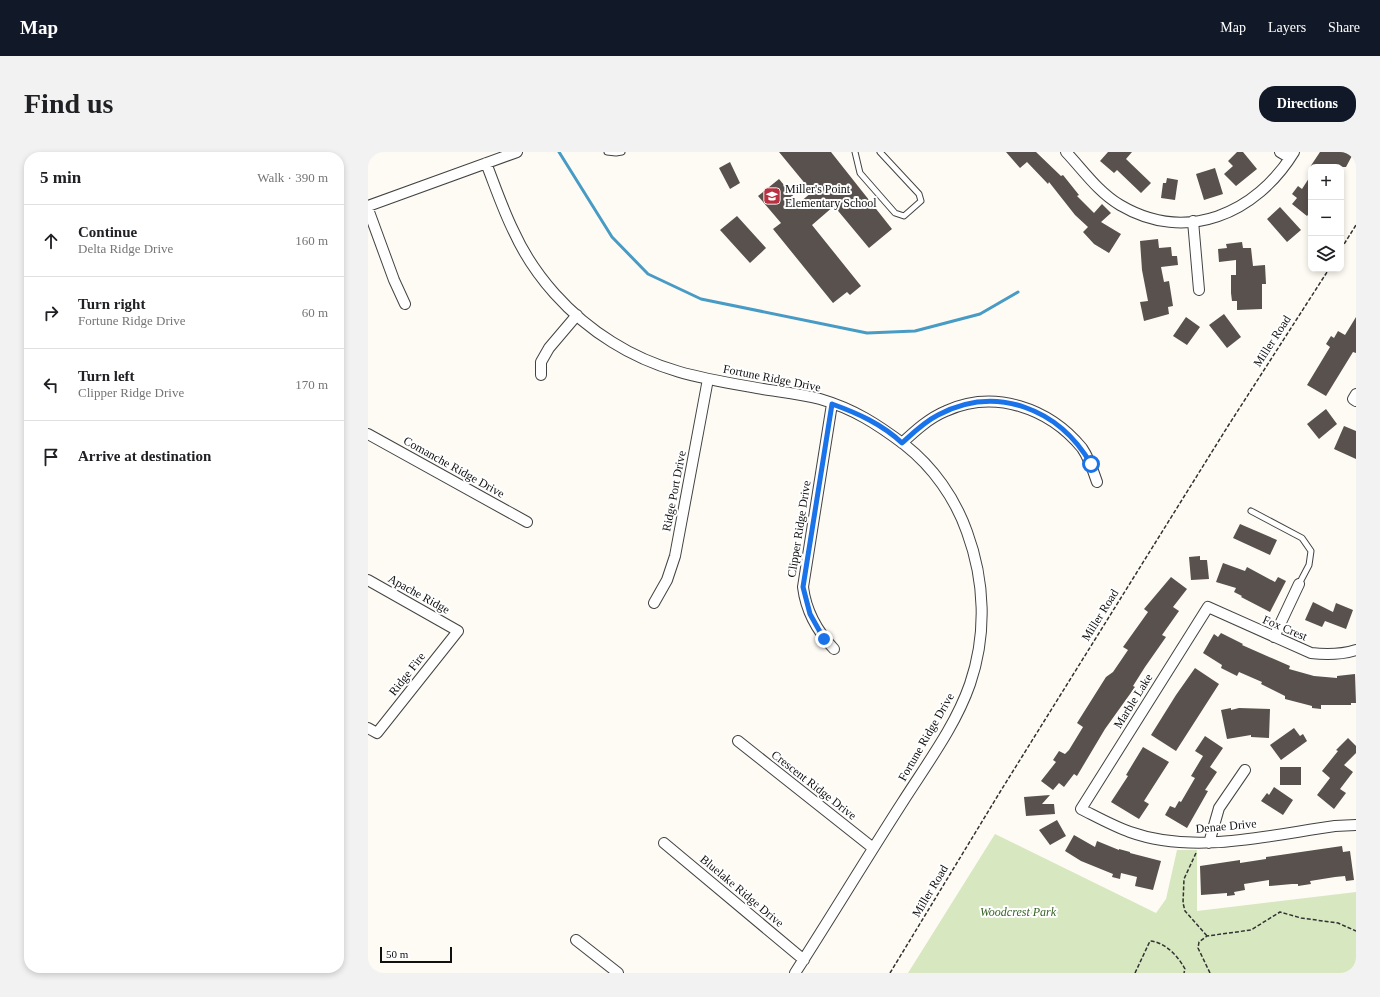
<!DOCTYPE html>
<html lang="en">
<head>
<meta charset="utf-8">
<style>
  body { margin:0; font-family:Georgia,serif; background:#f2f2f2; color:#202124 }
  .controls { position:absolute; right:12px; top:12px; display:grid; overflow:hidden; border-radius:8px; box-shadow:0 2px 6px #0003 }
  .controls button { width:36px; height:36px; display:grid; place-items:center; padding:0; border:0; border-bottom:1px solid #e0e0e0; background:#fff; color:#202124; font:20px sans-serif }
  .scale { position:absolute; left:12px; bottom:10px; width:72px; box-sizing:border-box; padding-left:4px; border:2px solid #101010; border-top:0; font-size:11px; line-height:14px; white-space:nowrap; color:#101010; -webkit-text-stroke:3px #fff; paint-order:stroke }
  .stop { position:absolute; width:12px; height:12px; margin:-9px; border:3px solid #1a73e8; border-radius:50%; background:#fff }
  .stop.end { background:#1a73e8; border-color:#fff; box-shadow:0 1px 4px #0008 }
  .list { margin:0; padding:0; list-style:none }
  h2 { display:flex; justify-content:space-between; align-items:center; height:52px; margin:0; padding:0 16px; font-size:17px }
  h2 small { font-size:13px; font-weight:400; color:#757577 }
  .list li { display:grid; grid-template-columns:26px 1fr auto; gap:12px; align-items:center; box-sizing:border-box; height:72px; padding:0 16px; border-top:1px solid #e0e0e0 }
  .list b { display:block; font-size:15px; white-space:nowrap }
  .list p { margin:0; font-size:13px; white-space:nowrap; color:#757577 }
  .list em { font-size:13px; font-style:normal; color:#757577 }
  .icon { flex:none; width:22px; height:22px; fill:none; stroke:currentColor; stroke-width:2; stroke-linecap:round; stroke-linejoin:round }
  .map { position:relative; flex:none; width:988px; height:821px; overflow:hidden; border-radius:16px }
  header { display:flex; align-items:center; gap:24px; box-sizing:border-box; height:56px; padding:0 20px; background:#111827; color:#fff }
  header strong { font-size:19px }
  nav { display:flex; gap:22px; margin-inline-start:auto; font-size:14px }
  .intro { display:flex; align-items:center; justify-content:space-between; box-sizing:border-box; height:96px; padding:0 24px }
  h1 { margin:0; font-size:28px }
  .button { padding:10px 18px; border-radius:16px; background:#111827; color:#fff; font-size:14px; font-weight:700 }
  main { display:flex; gap:24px; padding:0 24px }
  aside { flex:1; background:#fff; border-radius:16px; box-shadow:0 2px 6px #0003 }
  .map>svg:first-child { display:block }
  .green { fill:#d7e7bf }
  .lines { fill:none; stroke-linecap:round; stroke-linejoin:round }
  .stream { stroke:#489bc5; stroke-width:3 }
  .building { fill:#58514d }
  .service-casing { stroke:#434343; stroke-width:7 }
  .minor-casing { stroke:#434343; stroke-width:12 }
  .path { stroke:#323232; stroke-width:1.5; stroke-dasharray:4 2; stroke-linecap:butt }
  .service { stroke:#fff; stroke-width:5 }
  .minor { stroke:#fff; stroke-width:10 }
  .route { stroke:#1a73e8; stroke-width:5 }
  .labels { text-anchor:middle; stroke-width:4; stroke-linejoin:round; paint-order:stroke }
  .poi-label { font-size:12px; fill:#101010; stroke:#fff; text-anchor:start }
  .street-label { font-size:12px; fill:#101010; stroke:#fff }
  .park-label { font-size:12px; font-style:italic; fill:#366424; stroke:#fff }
</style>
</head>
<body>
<header>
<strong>Map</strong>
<nav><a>Map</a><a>Layers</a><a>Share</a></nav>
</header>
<div class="intro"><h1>Find us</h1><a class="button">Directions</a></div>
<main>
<aside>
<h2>5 min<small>Walk · 390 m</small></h2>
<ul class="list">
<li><svg class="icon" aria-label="ahead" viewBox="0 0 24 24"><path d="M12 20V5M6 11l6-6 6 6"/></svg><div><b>Continue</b><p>Delta Ridge Drive</p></div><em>160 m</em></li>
<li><svg class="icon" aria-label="right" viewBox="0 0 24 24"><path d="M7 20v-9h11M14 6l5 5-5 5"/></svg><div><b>Turn right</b><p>Fortune Ridge Drive</p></div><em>60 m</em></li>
<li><svg class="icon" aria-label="left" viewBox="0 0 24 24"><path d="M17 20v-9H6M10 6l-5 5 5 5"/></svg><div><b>Turn left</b><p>Clipper Ridge Drive</p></div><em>170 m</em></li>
<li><svg class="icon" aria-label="arrive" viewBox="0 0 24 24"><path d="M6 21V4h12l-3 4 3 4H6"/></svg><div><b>Arrive at destination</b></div></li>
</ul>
</aside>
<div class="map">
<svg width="988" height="821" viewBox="0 0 988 821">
  <rect width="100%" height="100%" fill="#fefbf4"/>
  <path class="green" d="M627,682L788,761L798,747L809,698H829V759L988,740V821H540Z"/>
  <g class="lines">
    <path class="stream" d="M191,0L244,85L280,122L333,147L499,181L547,179L612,162L650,140"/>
  </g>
  <path class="building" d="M411,0H463L524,77L501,96L466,54L444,73L493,134L482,143L479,140L465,151L405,77L413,71L390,44L411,27L431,51L444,40Z
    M638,0H668L693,24L695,23L711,43L709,44L726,61L734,52L743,61L733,70L753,82L741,101L726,92L715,80L720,75L707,63L681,30L680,32L659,10L652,16Z
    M740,0H764L758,7L783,31L773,41L749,18L746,21L732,9Z
    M869,0H875L889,17L868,34L856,22L865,14L860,9Z
    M952,0H986L978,15H942Z
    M362,10L372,31L362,37L351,16Z
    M847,16L855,42L836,48L828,22Z
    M943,23V59L939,64L924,52L929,46L924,42L930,34L934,37Z
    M799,26L810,28L807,48L793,46L795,31H798Z
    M912,55L933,78L919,90L899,67Z
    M369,64L398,96L382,111L352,78Z
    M790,87L791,96L803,95L804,104H809L810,113L793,115L796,130L801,129L805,154L800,155L801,162L776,169L772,150L780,149L774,118L772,89Z
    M874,90L875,96H883L885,114L897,113L898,132H894V157L869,158V149H864L863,141V123H868V108L851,110L850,97L859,96L858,92Z
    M856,162L873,185L859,196L841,173Z
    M818,165L832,175L819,193L805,184Z
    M988,165V201L985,200L958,244L939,233L962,195L958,192L963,184L966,186L970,179L977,183Z
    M958,257L969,272L951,287L939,272Z
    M976,274L988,279V307L966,297Z
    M872,372L909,388L902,403L865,386Z
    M832,404V408H839L841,427L823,428L821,405Z
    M855,411L877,419L879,415L907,430L910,425L918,429L902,460L873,445L874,444L866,440L868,436L848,430Z
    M803,425L819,437L805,455L811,459L794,483L798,485L777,515L765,534L767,535L737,577L709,624L706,622L696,635L691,631L685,638L673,629L688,610L685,608L691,599L697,602L701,598L715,575L709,571L738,525L745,520L760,498L755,495L780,460L776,457Z
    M945,450L965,460L968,451L985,458L978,477L957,469L954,475L937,468Z
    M853,481L875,492L874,493L922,514L921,517L946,524L969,526V524L987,522L988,551H983V553H953V557L944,556V554L917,547V544L893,532L894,530L871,520L869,524L853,516L854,513L835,501L846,482L850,485Z
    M827,516L851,532L808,599L783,583L808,543Z
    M863,556V558L871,556L902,557L901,586L883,585V583L859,587L853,558Z
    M926,576L932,584L935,582L939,589L913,608L902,593Z
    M837,584L855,596L842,615L849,620L837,638L840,639L819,676L797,663L802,654L807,656L811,649L813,650L827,626L823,624L835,604L827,599Z
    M980,586L988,594V601L976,613L985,620L972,637L978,641L966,657L949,643L962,626L954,619L970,599L968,598Z
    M775,595L801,610L776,649L781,652L771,667L743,650L760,624L758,623Z
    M912,615H933V633H912Z
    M906,635L925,648L915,663L893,649L899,641L901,643Z
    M682,643L674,652H686L687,662L658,664L656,645Z
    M689,668L698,684L682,693L671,678Z
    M706,683L727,695L729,689L751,698V697L762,700V701L793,709L785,738L767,734L769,725L753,721L752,727L744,725L745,722L713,709L697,699Z
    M974,694L975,700L982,699L986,728L978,729L977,724L967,725L942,729L943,732L930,734V732H924L901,734V728L876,732L877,738L866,740L867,743L859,744V741L833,743L832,714L872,708V711L898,707V705Z"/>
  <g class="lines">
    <defs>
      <path id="service" d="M239,0L248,1L254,0
        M487,0L492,21L527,61L536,64L553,49L551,42L512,0
        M883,359L934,386L943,399L941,413L931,432"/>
      <path id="minor" d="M698,0C715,18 730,40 752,53C818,92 888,62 926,0
        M912,0L922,6
        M118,11C127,34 135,58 146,80C166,124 202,164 244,190C293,221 339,227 395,237C414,240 434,242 452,247C486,257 509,272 537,293C565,315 587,346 599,380C617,429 619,482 602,532C587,575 558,613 534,651C498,707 463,765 427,821
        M0,54L149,0
        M0,57L26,128L37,152
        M825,69L831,138
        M173,223V210L181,196L209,163
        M988,242L985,247L988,249
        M464,252L435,435C438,460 449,479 466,497
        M0,282L159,370
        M534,291C547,279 561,266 578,259C627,237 681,256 714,296C721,306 725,318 729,330
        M0,428L90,479L9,581L0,576
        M286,451L299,428L307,404L340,227
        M906,485L931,432
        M988,498C972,503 959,503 943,501L840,455L713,657C729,665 745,674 762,680C826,703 902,683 967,674L988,673
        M370,589L505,696
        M296,691L436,808
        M841,691L851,656L877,618
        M208,788L250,821"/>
    </defs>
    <use href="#service" class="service-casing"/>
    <use href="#minor" class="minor-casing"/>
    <path class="path" d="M973,97L988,73
      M828,701L816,727L815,751L817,759L839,784
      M522,821L632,640L860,274L961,117
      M767,821L782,789C797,790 810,804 817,817L816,821
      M842,821L830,796L831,790L839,784L883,778L912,760L933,766L970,771L988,779"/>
    <use href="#service" class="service"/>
    <use href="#minor" class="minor"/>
  </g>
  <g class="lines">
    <path class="route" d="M456,487L442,462L435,435L464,252C489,261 514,272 534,291C545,281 556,270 570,263C629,232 691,257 723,312"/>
  </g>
  <defs>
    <symbol id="school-square" viewBox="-11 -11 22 22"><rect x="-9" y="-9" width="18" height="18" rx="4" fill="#b73140" stroke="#fff"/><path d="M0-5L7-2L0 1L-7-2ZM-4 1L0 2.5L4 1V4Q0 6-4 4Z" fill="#fff"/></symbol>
  </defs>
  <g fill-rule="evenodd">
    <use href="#school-square" x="394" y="34" width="20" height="20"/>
  </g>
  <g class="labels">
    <g class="poi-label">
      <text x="417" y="41">Miller's Point<tspan x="417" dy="14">Elementary School</tspan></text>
    </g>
    <g class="street-label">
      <text transform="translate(904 189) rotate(-57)" y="4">Miller Road</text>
      <text transform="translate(404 226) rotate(11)" y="4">Fortune Ridge Drive</text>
      <text transform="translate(86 315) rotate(29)" y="4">Comanche Ridge Drive</text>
      <text transform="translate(306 339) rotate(-79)" y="4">Ridge Port Drive</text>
      <text transform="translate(431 377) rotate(-81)" y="4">Clipper Ridge Drive</text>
      <text transform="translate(51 442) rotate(29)" y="4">Apache Ridge</text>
      <text transform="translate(732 463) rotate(-58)" y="4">Miller Road</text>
      <text transform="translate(917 476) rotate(23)" y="4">Fox Crest</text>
      <text transform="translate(39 522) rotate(-52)" y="4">Ridge Fire</text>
      <text transform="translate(765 549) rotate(-58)" y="4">Marble Lake</text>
      <text transform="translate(558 585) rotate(-60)" y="4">Fortune Ridge Drive</text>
      <text transform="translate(446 633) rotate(38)" y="4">Crescent Ridge Drive</text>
      <text transform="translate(858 674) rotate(-5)" y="4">Denae Drive</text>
      <text transform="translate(374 739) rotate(40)" y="4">Bluelake Ridge Drive</text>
      <text transform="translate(562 739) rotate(-59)" y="4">Miller Road</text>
    </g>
    <g class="park-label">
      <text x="650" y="764">Woodcrest Park</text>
    </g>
  </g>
</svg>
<div class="controls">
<button>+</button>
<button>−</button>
<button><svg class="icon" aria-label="layers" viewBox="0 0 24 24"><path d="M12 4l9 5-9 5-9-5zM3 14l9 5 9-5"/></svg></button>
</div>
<div class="scale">50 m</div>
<div class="stop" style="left:723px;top:312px"></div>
<div class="stop end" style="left:456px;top:487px"></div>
</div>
</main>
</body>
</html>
